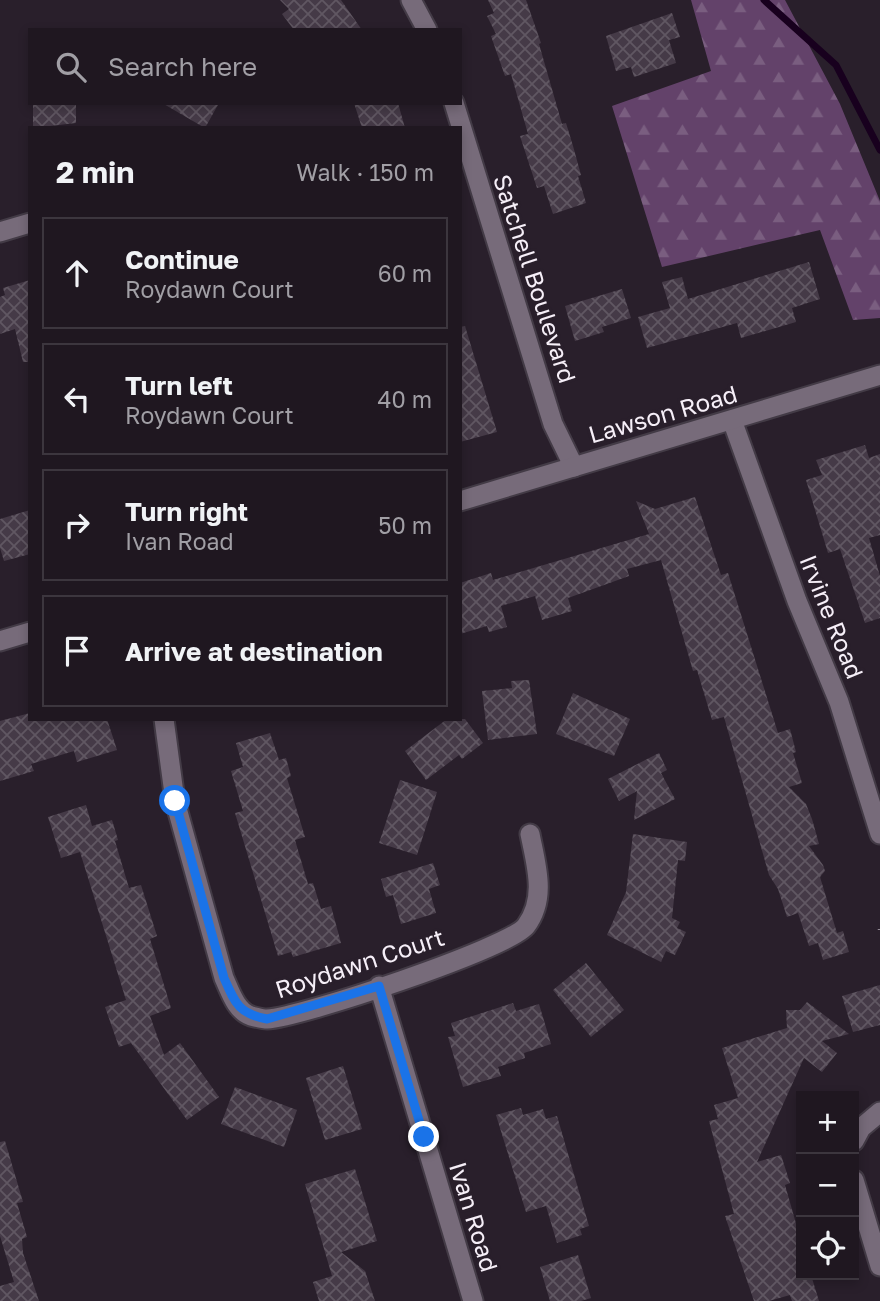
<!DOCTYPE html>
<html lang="en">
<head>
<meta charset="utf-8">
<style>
  body { margin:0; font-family:"Golos Text",sans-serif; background:#2c242d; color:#f1f3f6 }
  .controls { position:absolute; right:21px; bottom:21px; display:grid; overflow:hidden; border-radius:0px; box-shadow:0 4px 10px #0003 }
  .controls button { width:63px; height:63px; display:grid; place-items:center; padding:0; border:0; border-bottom:2px solid #3c363e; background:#1f1720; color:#f1f3f6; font:35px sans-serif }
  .stop { position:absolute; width:21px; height:21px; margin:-16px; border:5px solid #1a73e8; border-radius:50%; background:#fff }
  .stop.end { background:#1a73e8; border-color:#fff; box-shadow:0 2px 7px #0008 }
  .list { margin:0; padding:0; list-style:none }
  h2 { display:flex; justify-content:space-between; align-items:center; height:91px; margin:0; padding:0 28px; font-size:30px }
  h2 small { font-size:23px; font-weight:400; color:#a19fa5 }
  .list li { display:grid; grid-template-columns:46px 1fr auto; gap:21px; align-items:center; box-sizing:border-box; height:112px; margin:0 14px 14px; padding:0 14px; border:2px solid #3c363e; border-radius:0px }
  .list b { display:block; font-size:26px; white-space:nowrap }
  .list p { margin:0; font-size:23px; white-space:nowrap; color:#a19fa5 }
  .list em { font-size:23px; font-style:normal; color:#a19fa5 }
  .icon { flex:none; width:38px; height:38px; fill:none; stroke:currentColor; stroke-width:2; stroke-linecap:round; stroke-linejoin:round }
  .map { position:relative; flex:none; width:880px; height:1301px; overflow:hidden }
  .search { position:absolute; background:#1f1720; box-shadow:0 4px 10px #0003; left:28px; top:28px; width:434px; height:77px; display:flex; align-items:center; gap:18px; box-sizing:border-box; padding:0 24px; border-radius:0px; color:#a19fa5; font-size:26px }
  .panel { position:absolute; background:#1f1720; box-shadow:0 4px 10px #0003; left:28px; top:126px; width:434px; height:595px; border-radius:0px }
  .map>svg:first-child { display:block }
  .forest { fill:url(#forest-firs) }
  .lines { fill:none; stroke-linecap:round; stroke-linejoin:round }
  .stream { stroke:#18001e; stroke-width:7 }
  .building { fill:url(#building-cross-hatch) }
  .minor-casing { stroke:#433b46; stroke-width:23 }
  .tertiary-casing { stroke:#433b46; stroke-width:23 }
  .path { stroke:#938b95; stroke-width:4.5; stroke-dasharray:3.5 5; stroke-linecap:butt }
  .minor { stroke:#776b7a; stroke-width:19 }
  .tertiary { stroke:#776b7a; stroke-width:19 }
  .route { stroke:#1a73e8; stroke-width:9 }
  .labels { text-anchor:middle; stroke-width:6; stroke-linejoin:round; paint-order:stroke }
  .street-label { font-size:24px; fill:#f6eff8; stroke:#291f2b }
</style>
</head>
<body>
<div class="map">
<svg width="880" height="1301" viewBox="0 0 880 1301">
  <defs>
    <pattern id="forest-firs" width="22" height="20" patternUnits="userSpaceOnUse" patternTransform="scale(1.75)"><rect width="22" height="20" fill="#63426a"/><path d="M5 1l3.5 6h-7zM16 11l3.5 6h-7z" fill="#7a5e80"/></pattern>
    <pattern id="building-cross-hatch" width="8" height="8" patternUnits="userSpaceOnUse" patternTransform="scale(1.75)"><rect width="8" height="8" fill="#453a47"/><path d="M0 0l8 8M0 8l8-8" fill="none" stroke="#605762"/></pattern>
  </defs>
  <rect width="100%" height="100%" fill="#291f2b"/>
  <path class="forest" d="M691,0H785L840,104L880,201V318L853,320L820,230L662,267L612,106L711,71Z"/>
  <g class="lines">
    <path class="stream" d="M764,0L836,65L880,150"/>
  </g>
  <path class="building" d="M280,0H341L362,30H294L282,14L289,9Z
    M488,0H526L541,43L539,44L562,124L566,123L573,146L581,175L578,176L586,203L553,214L544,186L537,188L520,136L528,134L511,74L505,76L491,36L496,34L487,16L494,13Z
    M672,13L680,37L669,40L676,63L634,77L631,67L616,71L606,36Z
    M33,103H76V123L33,128Z
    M162,103H219L205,128Z
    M354,103H398L405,128H362Z
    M809,262L820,299L792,308L796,322L741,338L737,323L647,348L638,317L670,308L662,282L682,277L688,299Z
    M30,280V362H23L15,329L0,334V297L5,295L3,288Z
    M622,289L631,318L602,327L604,332L575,341L565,306Z
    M465,326L497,432L460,442V327Z
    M865,445L869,458L880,454V535L869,538L880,576V618L865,623L840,549L828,553L806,480L822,475L816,460Z
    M695,497L721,575L728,573L778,733L790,729L796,752L793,753L802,783L789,787L806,804L812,819L819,844L809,846L823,865L825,871L820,877L837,933L843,931L849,952L823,960L818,943L809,946L798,913L787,917L778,889L769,875L724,717L712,720L697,670L693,671L661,560L627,569L629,576L568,598L572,611L542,620L535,596L501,606L507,627L489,632L487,626L460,634V583L491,573L493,580L649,534L636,501L655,509Z
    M30,510V554L4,561L0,548V519Z
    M529,680L537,734L488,740L482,691L512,688L511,681Z
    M573,693L630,719L614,756L556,734Z
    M30,713V719H107L117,750L77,762L74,751L31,764L34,771L0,781V721Z
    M447,719H465L483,743L462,759L459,755L426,780L405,751Z
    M270,733L279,760L286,758L291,776L287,778L305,837L295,840L308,884L313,883L321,909L331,906L341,943L293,957L291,952L278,956L235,813L243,811L231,771L243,767L236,743Z
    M659,753L667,770L661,773L675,799L634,820L637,791L619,801L608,779Z
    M400,780L437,792L417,855L379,843Z
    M86,805L92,826L112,820L118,840L115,841L129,888L141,885L157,936L150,939L171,1008L150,1016L164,1055L180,1043L219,1097L187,1120L131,1043L119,1047L105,1007L126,1000L80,852L61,858L48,817Z
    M633,834L687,842L685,861L678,860L672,918L680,922L677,928L686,932L675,955L666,951L661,962L607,935L626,892Z
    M433,863L440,885L429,889L436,913L401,924L393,895L386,897L381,879Z
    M586,963L624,1010L591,1037L553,990Z
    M880,985V1025L853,1032L842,996Z
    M807,1002L849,1034L822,1041L837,1053L822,1072L804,1058L757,1162L781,1155L790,1183L785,1185L801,1241V1275H811L819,1301H792L790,1295L769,1301H754L725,1216L734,1214L709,1121L718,1119L714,1105L738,1098L722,1048L787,1028L786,1010H800Z
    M513,1003L516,1011L539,1004L551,1044L524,1053L525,1058L498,1067L501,1076L463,1087L448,1037L455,1036L451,1023Z
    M343,1066L362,1129L325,1140L306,1078Z
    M235,1087L297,1110L284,1147L221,1124Z
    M521,1108L523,1115L543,1109L546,1119L557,1116L589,1226L580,1229L582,1235L557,1243L546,1206L526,1212L496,1115Z
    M5,1141L23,1202L17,1203L27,1237L22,1239L23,1253L39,1301H0V1286L14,1282L0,1236V1142Z
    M355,1169L377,1241L341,1252L365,1271L375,1301H319L313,1282L332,1276L305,1184Z
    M578,1255L591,1298L581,1301H550L540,1267Z"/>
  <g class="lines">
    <defs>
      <path id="minor" d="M411,0L427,30
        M454,103L553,424L574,467
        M0,232L30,223
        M732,420L797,601L839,702L880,834
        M164,719L175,801L224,978C230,991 236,1011 251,1016C255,1017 263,1019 267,1019C299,1018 509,948 526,926C547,898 536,865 530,834
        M379,986L473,1301
        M854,1141L861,1128L880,1112
        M854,1180L880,1266"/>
      <path id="tertiary" d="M460,501L880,375
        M0,641L30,632"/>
    </defs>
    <use href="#minor" class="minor-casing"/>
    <use href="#tertiary" class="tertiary-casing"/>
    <path class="path" d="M880,929V930"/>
    <use href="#minor" class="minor"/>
    <use href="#tertiary" class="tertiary"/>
  </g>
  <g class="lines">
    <path class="route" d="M175,801L224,978C235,1003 239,1014 267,1019L379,986L424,1137"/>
  </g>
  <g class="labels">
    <g class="street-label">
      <text transform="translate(534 279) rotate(72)" y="8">Satchell Boulevard</text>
      <text transform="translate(663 415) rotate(-16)" y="8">Lawson Road</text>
      <text transform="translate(831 617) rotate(68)" y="8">Irvine Road</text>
      <text transform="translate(360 964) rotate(-18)" y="8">Roydawn Court</text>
      <text transform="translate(473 1217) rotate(73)" y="8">Ivan Road</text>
    </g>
  </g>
</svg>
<div class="controls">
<button>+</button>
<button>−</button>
<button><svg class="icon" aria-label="locate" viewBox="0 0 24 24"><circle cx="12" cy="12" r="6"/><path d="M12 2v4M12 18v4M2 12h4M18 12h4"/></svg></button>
</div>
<div class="stop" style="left:175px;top:801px"></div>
<div class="stop end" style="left:424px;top:1137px"></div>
<div class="search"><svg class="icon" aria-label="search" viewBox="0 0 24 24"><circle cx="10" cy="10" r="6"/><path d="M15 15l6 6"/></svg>Search here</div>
<section class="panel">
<h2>2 min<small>Walk · 150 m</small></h2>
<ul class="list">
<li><svg class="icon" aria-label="ahead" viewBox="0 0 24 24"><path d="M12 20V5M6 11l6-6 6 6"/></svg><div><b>Continue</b><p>Roydawn Court</p></div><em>60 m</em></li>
<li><svg class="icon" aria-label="left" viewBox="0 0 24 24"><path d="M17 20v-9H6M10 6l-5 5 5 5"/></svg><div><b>Turn left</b><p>Roydawn Court</p></div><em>40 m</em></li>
<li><svg class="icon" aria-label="right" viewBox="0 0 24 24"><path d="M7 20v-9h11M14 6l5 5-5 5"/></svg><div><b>Turn right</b><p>Ivan Road</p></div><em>50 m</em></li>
<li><svg class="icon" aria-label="arrive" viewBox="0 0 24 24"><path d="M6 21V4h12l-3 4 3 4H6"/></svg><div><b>Arrive at destination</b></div></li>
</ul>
</section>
</div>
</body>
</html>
